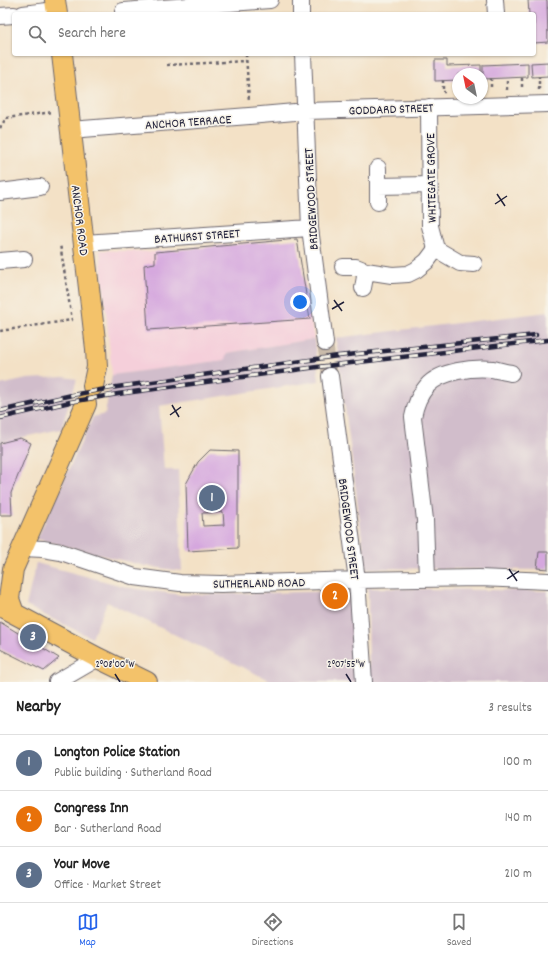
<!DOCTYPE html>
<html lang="en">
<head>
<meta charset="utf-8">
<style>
  body { margin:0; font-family:Dekko,sans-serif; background:#f6f6f6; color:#222 }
  .compass { position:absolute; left:452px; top:68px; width:36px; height:36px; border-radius:50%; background:#fff; box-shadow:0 1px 3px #0004; rotate:327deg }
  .you { position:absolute; left:300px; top:302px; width:14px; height:14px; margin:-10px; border:3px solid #fff; border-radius:50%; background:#1a73e8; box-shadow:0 0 0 6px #1a73e833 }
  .badge { display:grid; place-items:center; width:26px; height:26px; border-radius:50%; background:#2563eb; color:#fff; font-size:13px; font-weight:700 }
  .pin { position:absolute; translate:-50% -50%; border:2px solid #fff; box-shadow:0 1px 4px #0006 }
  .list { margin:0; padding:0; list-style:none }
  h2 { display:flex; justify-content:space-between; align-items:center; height:52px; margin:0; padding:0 16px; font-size:17px }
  h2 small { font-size:13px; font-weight:400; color:#767676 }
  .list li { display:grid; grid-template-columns:26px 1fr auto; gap:12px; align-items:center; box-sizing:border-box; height:56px; padding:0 16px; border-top:1px solid #e0e0e0 }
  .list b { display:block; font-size:15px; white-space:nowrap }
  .list p { margin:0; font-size:13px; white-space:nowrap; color:#767676 }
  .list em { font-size:13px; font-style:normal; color:#767676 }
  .icon { flex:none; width:22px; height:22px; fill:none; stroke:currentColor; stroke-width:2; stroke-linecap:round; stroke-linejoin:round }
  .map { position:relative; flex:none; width:548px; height:682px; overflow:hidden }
  .search { position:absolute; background:#fff; box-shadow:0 1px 3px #0004; left:12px; right:12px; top:12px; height:44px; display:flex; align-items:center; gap:10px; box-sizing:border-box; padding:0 14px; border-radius:4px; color:#767676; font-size:15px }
  .sheet { height:220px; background:#fff }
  nav { display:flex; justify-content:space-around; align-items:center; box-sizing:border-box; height:56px; border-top:1px solid #e0e0e0; background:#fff; font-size:11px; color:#767676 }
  nav a { display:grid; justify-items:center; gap:2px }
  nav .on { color:#2563eb }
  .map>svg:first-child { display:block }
  .built { fill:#f5cfda }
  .industrial { fill:#d1bdcb }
  .building { fill:#d5a7de; fill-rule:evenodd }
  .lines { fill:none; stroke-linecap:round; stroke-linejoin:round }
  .minor-tunnel { stroke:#c9bbaa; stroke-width:16; stroke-dasharray:16 8; stroke-linecap:butt }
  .minor-casing { stroke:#6b656c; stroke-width:18 }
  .major-casing { stroke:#6b656c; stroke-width:22 }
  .path { stroke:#6b656c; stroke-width:2.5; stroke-dasharray:3 3; stroke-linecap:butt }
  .minor { stroke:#fff; stroke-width:16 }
  .major { stroke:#f3c26a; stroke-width:20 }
  .rail-casing { stroke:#22223b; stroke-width:4.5 }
  .rail { stroke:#f7f3e8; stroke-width:3; stroke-dasharray:9; stroke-linecap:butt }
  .ticks { fill:none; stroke:#22223b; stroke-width:1.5 }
  .labels { text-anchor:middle; stroke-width:3; stroke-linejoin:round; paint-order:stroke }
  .street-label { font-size:13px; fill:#22223b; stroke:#f7f3e8 }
  .ticks-label { font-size:10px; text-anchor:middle; fill:#22223b; stroke:#f7f3e8; stroke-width:3; stroke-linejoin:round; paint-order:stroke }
</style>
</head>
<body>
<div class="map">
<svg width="548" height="682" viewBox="0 0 548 682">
  <rect width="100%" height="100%" fill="#f7f3e8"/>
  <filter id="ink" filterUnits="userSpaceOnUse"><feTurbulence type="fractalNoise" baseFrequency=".025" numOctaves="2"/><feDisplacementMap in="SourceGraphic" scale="8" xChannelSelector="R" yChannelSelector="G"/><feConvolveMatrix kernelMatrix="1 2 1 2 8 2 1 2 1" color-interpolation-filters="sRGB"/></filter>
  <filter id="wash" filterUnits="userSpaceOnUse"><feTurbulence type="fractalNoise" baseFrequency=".012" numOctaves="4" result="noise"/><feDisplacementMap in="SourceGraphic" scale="16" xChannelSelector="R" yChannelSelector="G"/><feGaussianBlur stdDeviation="0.9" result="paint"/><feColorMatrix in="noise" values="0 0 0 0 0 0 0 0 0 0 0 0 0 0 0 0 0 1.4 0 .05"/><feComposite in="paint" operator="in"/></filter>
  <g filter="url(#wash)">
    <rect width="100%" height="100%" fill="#f3e1c6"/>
    <path class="built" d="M297,239L314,339L227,353L226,360L112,375L100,250L155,252Z"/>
    <path class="industrial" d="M548,312V570L366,568L336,338Z
      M314,339L319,381L159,406L164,470H178L182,571L145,566L37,539L93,417L105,414L112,375L225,360L227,353Z
      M64,377L77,379L61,429L0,442V385L27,379Z
      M36,563L130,588L182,595L349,591L357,682H273L107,602L92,638L26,606Z
      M368,588L548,591V682H369Z"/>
    <g id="blocks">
      <path class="building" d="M528,0H547L548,42L534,43V14H529Z
        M435,60H447V66L481,65V74H458V80L435,81Z
        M548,62V76L532,77L531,63Z
        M528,63V77L483,79V65Z
        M297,239L310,319L148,330L144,265L155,263V252Z
        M20,438L31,443L11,493L12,515H0V443Z
        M210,450L238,451V548L188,551L186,484L198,462ZM223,512L224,525L203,526L202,513Z
        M539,552H548V569L537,568Z
        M0,622L59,658L44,671L0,649Z"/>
    </g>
  </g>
  <g filter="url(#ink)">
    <use href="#blocks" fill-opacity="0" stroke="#6b656c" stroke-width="1"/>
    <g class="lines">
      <path class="minor-tunnel" d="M325,343L330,376"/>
      <defs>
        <path id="minor" d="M301,0V14
          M495,0L496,14
          M123,11L270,0
          M23,14L56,10
          M0,16L14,15
          M303,54L310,228L325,343
          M429,107L430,226L436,249
          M70,130L249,116L306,111L548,104
          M378,168V202
          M378,186L429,185
          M0,192L40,187
          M84,243L310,228
          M436,249L460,263L474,264
          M0,261L24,259
          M343,267H356L366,271L392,275L408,274L416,270L427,261L436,249
          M363,288L366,271
          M330,376L357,580L364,682
          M22,548L43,549L61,552L135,577L180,583L221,584L357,580L479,578L548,581
          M427,579L425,520L413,417C415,406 419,395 427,386C440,371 473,367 492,369C498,370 505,372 511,373
          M57,682L98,658"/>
        <path id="major" d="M55,0L57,14
          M62,54L96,349L97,367L93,386
          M2,607L98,658L147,682
          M14,613L9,599L13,569L86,404"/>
      </defs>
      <use href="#minor" class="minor-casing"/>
      <use href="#major" class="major-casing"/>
      <path class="path" d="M547,8H548
        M246,54L249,101
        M167,65L246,61
        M491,78V90
        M522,78V90
        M443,80V92H445
        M507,90V78
        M539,90V77
        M0,128L6,118L53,112
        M0,331L72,320L60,244"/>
      <use href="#minor" class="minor"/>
      <use href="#major" class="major"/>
      <defs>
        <path id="rail" d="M0,411L72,395L117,387L338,356L536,335
          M0,418L70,402L118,394L317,367L548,340"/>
      </defs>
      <use href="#rail" class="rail-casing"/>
      <use href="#rail" class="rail"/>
    </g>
  </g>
  <path class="ticks" d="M497,194L505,206M495,204L507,196M334,300L342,311M332,309L344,302M172,405L179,417M170,415L181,407M509,569L517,581M507,579L519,571M115,674L120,682M346,674L351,682"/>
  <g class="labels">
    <g class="street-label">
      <text transform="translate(391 108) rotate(-2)" y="5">GODDARD STREET</text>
      <text transform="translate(188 121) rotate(-4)" y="5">ANCHOR TERRACE</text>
      <text transform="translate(430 178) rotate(-91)" y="5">WHITEGATE GROVE</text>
      <text transform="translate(310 199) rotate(-93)" y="5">BRIDGEWOOD STREET</text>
      <text transform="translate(81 220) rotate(83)" y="5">ANCHOR ROAD</text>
      <text transform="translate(197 235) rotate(-4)" y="5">BATHURST STREET</text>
      <text transform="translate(350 529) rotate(83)" y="5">BRIDGEWOOD STREET</text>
      <text transform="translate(259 582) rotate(-1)" y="5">SUTHERLAND ROAD</text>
    </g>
  </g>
  <g class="ticks-label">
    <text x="115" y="667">2°08'00"W</text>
    <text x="346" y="667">2°07'55"W</text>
  </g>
</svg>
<svg class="compass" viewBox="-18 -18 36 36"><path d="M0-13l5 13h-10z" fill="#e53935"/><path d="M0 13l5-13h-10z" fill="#767676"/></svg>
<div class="you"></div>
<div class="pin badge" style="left:212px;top:498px;background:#5c6f8a">1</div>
<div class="pin badge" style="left:335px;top:596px;background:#e8710a">2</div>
<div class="pin badge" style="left:33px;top:637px;background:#5c6f8a">3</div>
<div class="search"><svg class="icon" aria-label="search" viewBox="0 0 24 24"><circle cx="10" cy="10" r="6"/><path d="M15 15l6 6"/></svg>Search here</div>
</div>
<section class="sheet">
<h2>Nearby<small>3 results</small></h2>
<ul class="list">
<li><span class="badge" style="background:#5c6f8a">1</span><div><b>Longton Police Station</b><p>Public building · Sutherland Road</p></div><em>100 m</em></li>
<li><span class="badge" style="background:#e8710a">2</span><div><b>Congress Inn</b><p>Bar · Sutherland Road</p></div><em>140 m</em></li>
<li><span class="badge" style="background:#5c6f8a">3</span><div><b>Your Move</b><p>Office · Market Street</p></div><em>210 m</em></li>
</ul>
</section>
<nav>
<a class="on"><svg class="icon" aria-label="map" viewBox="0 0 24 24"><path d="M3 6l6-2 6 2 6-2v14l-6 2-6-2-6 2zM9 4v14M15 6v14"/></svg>Map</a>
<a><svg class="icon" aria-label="directions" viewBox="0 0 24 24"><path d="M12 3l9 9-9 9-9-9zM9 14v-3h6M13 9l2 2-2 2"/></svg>Directions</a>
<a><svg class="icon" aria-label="saved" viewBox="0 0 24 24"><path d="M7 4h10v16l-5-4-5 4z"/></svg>Saved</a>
</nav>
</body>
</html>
